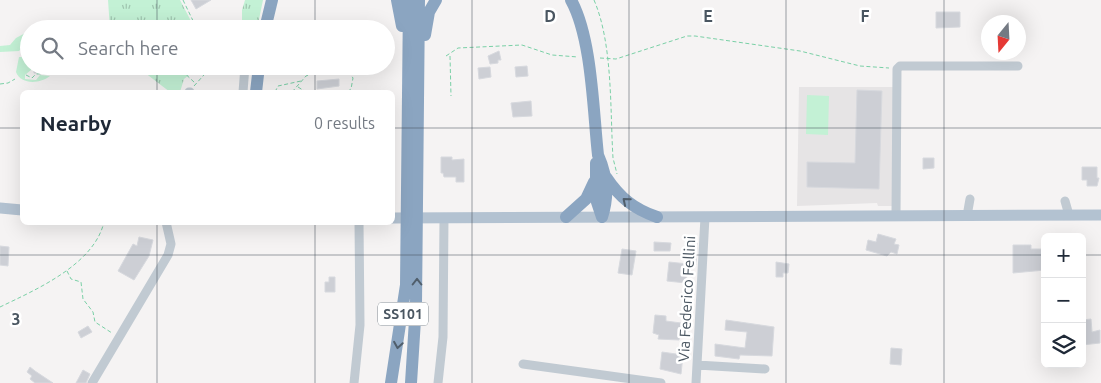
<!DOCTYPE html>
<html lang="en">
<head>
<meta charset="utf-8">
<style>
  body { margin:0; font-family:Ubuntu,sans-serif; background:#f6f6f7; color:#1f2937 }
  .controls { position:absolute; right:15px; bottom:15px; display:grid; overflow:hidden; border-radius:8px; box-shadow:0 5px 20px #0002 }
  .controls button { width:45px; height:45px; display:grid; place-items:center; padding:0; border:0; border-bottom:1px solid #e0e1e3; background:#fff; color:#1f2937; font:25px sans-serif }
  .compass { position:absolute; left:981px; top:15px; width:45px; height:45px; border-radius:50%; background:#fff; box-shadow:0 5px 20px #0002; rotate:198deg }
  .list { margin:0; padding:0; list-style:none }
  h2 { display:flex; justify-content:space-between; align-items:center; height:65px; margin:0; padding:0 20px; font-size:21px }
  h2 small { font-size:16px; font-weight:400; color:#747a83 }
  .icon { flex:none; width:28px; height:28px; fill:none; stroke:currentColor; stroke-width:2; stroke-linecap:round; stroke-linejoin:round }
  .map { position:relative; flex:none; width:1101px; height:383px; overflow:hidden }
  .search { position:absolute; background:#fff; box-shadow:0 5px 20px #0002; left:20px; top:20px; width:375px; height:55px; display:flex; align-items:center; gap:12px; box-sizing:border-box; padding:0 18px; border-radius:28px; color:#747a83; font-size:19px }
  .panel { position:absolute; background:#fff; box-shadow:0 5px 20px #0002; left:20px; top:90px; width:375px; height:135px; border-radius:8px }
  .map>svg:first-child { display:block }
  .education { fill:#e6e4e5 }
  .grass { fill:url(#grass-tufts) }
  .garden { fill:#c3f1d5 }
  .building { fill:#cdcfd5; stroke:#d7d9de }
  .lines { fill:none; stroke-linecap:round; stroke-linejoin:round }
  .path { stroke:#7ad0a6; stroke-width:1; stroke-dasharray:4 2.5; stroke-linecap:butt }
  .minor { stroke:#c1cad2; stroke-width:9 }
  .major { stroke:#b3c2d1; stroke-width:11 }
  .highway { stroke:#8ba5c1; stroke-width:12 }
  .oneway { stroke:#505e6b }
  .grid { fill:none; stroke:#4a5661; stroke-width:1; stroke-opacity:0.55 }
  .labels { text-anchor:middle; stroke-width:5; stroke-linejoin:round; paint-order:stroke }
  .shield { fill:#fff; stroke:#808990; stroke-width:1 }
  .shield-label { font-size:14px; font-weight:bold; fill:#4a5661 }
  .street-label { font-size:15px; fill:#4a5661; stroke:#fff }
  .grid-label { font-size:16px; text-anchor:middle; font-weight:bold; fill:#4a5661; stroke:#fff; stroke-width:5; stroke-linejoin:round; paint-order:stroke }
</style>
</head>
<body>
<div class="map">
<svg width="1101" height="383" viewBox="0 0 1101 383">
  <defs>
    <pattern id="grass-tufts" width="24" height="20" patternUnits="userSpaceOnUse" patternTransform="scale(1.25)"><rect width="24" height="20" fill="#c3f1d5"/><path d="M3 7l-1-3M5 7V3M7 7l1-3M15 17l-1-3M17 17v-4M19 17l1-3" fill="none" stroke="#a0c6b0"/></pattern>
  </defs>
  <rect width="100%" height="100%" fill="#f5f3f3"/>
  <path class="education" d="M799,87H894L892,206H878L877,203L797,206Z"/>
  <path class="grass" d="M108,0H180L191,21L187,25L188,29H110Z
    M245,0H263L257,29H242V10Z
    M136,66H200L184,79L180,92H170Z"/>
  <path class="garden" d="M29,31V40L19,51L0,52V46L10,45L16,38Z
    M19,57H29V66H31V70L25,75V79L36,80L40,75L50,76C40,84 21,85 16,72Z
    M807,95L829,96L828,135L806,134Z"/>
  <path class="building" d="M191,0H211L196,9Z
    M936,12H960V27L936,28Z
    M499,51L501,60H498V63L490,64L488,56Z
    M34,66H49V73H34Z
    M527,66L528,76L516,77L515,67Z
    M490,67L491,77L479,79L478,68Z
    M339,79V86L317,89V81Z
    M857,90L882,91L879,189L807,187V162L855,163Z
    M531,101L532,116L513,117L511,103Z
    M441,157H452V160L464,159V182H456V177H444L443,173H441Z
    M923,158H934V168L923,169Z
    M1082,167H1097V178H1099L1097,186H1087V180H1082Z
    M878,234L896,239L894,244L899,245L897,254L891,252L887,256L866,250L868,240L876,242Z
    M139,237L153,240L149,256L134,280L118,271L133,244L137,246Z
    M654,242L671,243L670,251H654Z
    M687,243H697L696,265H693V252H686Z
    M1013,245H1031V249H1045V270L1013,273Z
    M0,246L9,247L8,266L0,265Z
    M622,249L636,251L632,275L618,273Z
    M669,262L688,264L686,283L667,281Z
    M776,262L789,264L788,273H783V277H776Z
    M329,277H335V292H325V282H329Z
    M655,315L666,316V321L681,323L679,340L658,339L659,335L653,333Z
    M1091,319L1092,332L1100,330V343L1082,345V320Z
    M726,320L774,327L772,356L740,355L739,359L715,356V344L745,348L747,332L725,330Z
    M88,326L92,332L81,338L78,332Z
    M891,348L902,349L901,365L890,364Z
    M662,352L683,355L681,374L660,369Z
    M30,367L35,371L53,383H35L30,379L32,376L27,372Z
    M83,370L90,374L86,383H76Z"/>
  <g class="lines">
    <path class="path" d="M183,0L197,29
      M594,0C613,44 610,110 613,158L617,174
      M125,29V20
      M185,29L194,25
      M446,56L458,48L522,45L552,55L578,57
      M450,56L451,96
      M600,58L616,59L687,36H695L800,51L860,66L889,68
      M177,66L195,83
      M345,66L353,78L351,89L347,92
      M26,75L32,78L36,74L56,73V66
      M0,84L8,83L15,79
      M194,86L212,66
      M298,87L306,92
      M275,92L278,86L301,81
      M292,92L306,76L329,66
      M67,271L71,279L81,282L83,299L93,312L95,322L112,333
      M0,307C35,290 94,265 104,222"/>
    <path class="minor" d="M189,92H190
      M243,92L245,66
      M1065,201L1069,215
      M896,216L897,69L900,66H1018
      M967,216L970,199
      M523,364L661,383
      M697,365L765,369
      M92,383L168,255L171,244L166,222
      M354,383L360,325L359,222
      M438,383L443,337L444,218
      M696,383L705,217"/>
    <path class="major" d="M0,208L22,210
      M392,218L1101,215"/>
    <path class="highway" d="M397,0L402,26
      M571,0C592,38 593,110 598,155C607,175 609,196 602,217
      M265,29L272,0
      M425,35L429,12L436,0
      M256,92L259,66
      M596,163V199L602,217
      M606,177C620,198 634,209 657,217
      M566,217L586,199L594,182
      M391,383L406,285L409,0
      M411,383L416,304L419,0"/>
  </g>
  <defs><path id="oneway-chevron" d="M-2-3.5L2.5 0L-2 3.5" fill="none" stroke-width="1.6" stroke-linecap="round" stroke-linejoin="round" transform="scale(1.25)"/></defs>
  <g class="oneway">
    <use href="#oneway-chevron" transform="translate(626 201) rotate(-140)"/>
    <use href="#oneway-chevron" transform="translate(417 282) rotate(-90)"/>
    <use href="#oneway-chevron" transform="translate(398 345) rotate(99)"/>
  </g>
  <path class="grid" d="M157,0V29M315,0V29M472,0V383M629,0V383M786,0V383M944,0V383M157,66V92M315,66V92M0,128H22M392,128H1101M157,222V383M315,222V383M0,255H1045M1082,255H1101"/>
  <g class="labels">
    <rect class="shield" x="378" y="302.5" width="50" height="23" rx="4"/>
    <g class="shield-label">
      <text x="403" y="319">SS101</text>
    </g>
    <g class="street-label">
      <text transform="translate(687 299) rotate(-87)" y="5">Via Federico Fellini</text>
    </g>
  </g>
  <g class="grid-label">
    <text x="550" y="22">D</text>
    <text x="708" y="22">E</text>
    <text x="865" y="22">F</text>
    <text x="16" y="325">3</text>
  </g>
</svg>
<div class="controls">
<button>+</button>
<button>−</button>
<button><svg class="icon" aria-label="layers" viewBox="0 0 24 24"><path d="M12 4l9 5-9 5-9-5zM3 14l9 5 9-5"/></svg></button>
</div>
<svg class="compass" viewBox="-18 -18 36 36"><path d="M0-13l5 13h-10z" fill="#e53935"/><path d="M0 13l5-13h-10z" fill="#747a83"/></svg>
<div class="search"><svg class="icon" aria-label="search" viewBox="0 0 24 24"><circle cx="10" cy="10" r="6"/><path d="M15 15l6 6"/></svg>Search here</div>
<section class="panel">
<h2>Nearby<small>0 results</small></h2>
<ul class="list">
</ul>
</section>
</div>
</body>
</html>
